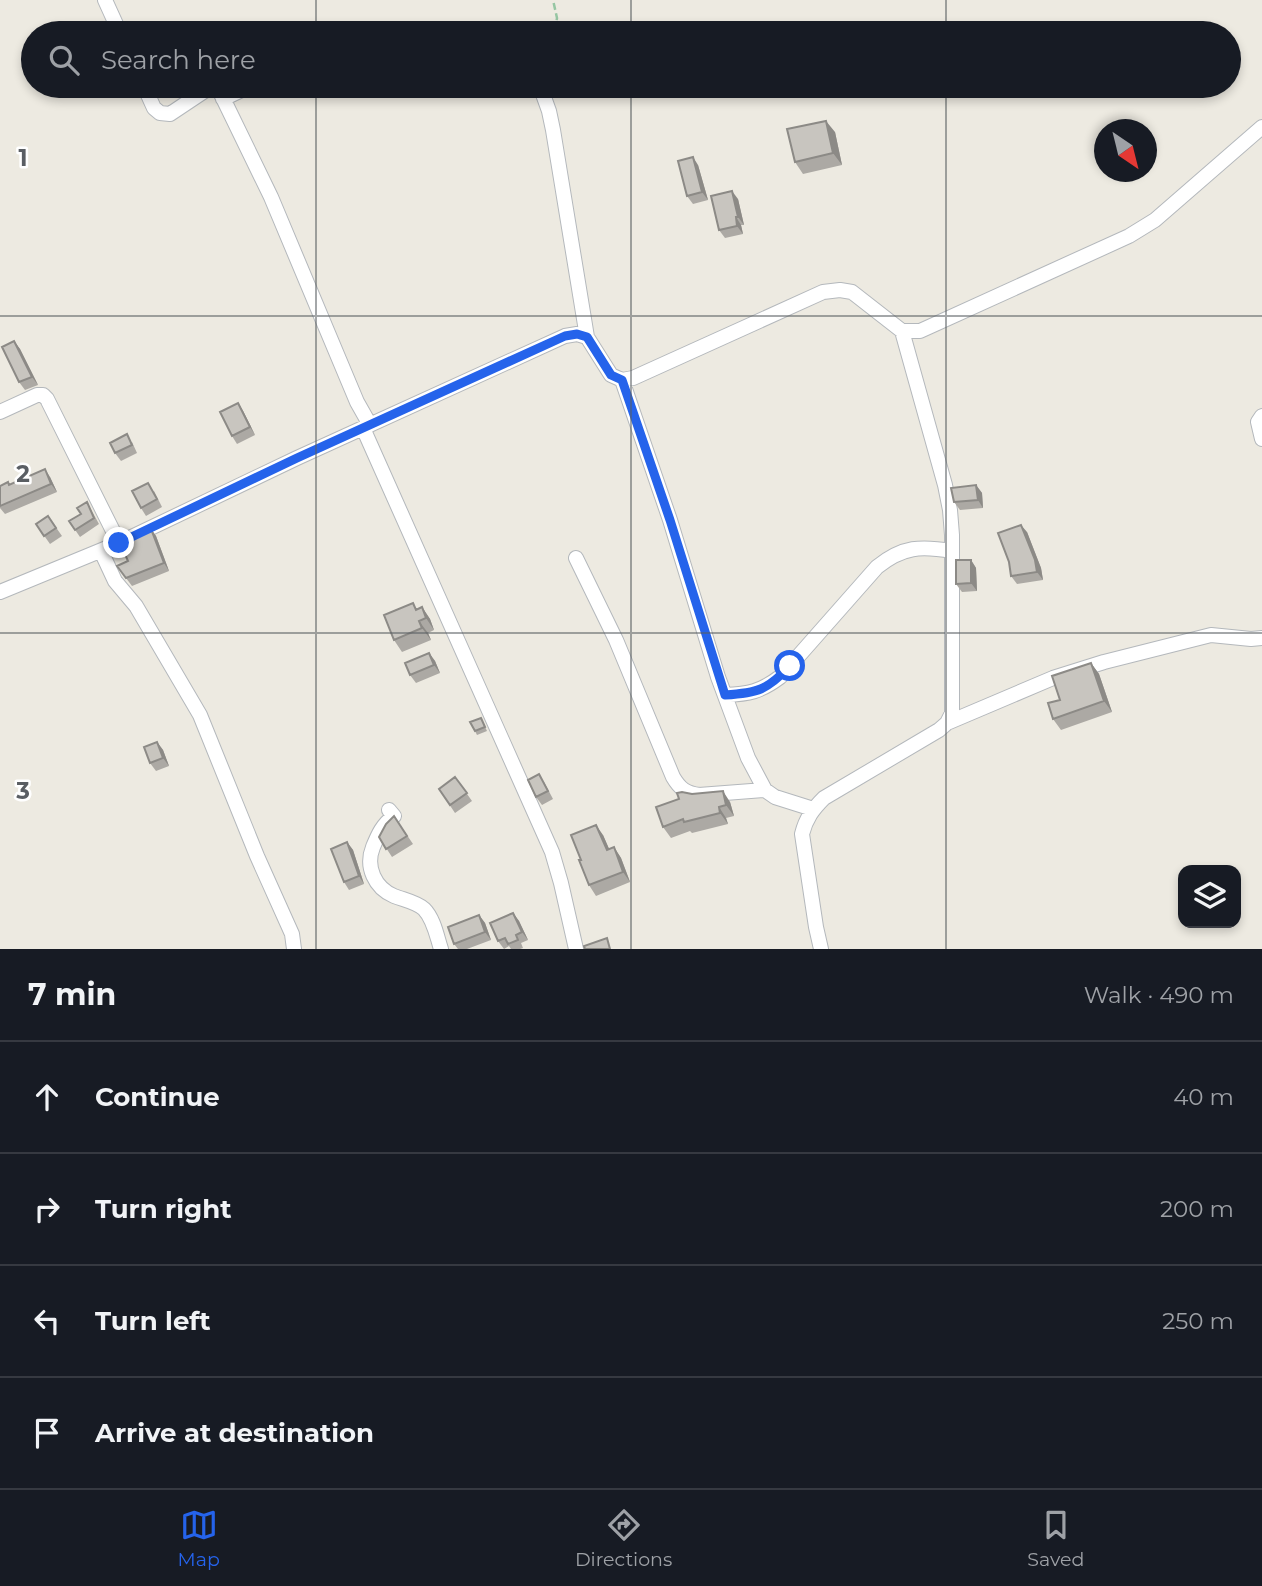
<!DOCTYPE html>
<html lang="en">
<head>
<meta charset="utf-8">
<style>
  body { margin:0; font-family:Montserrat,sans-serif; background:#20242c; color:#f1f3f6 }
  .controls { position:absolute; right:21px; bottom:21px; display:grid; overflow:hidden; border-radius:14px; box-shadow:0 4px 10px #0003 }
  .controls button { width:63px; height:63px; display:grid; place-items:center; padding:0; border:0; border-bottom:2px solid #363941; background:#171b24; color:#f1f3f6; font:35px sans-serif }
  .compass { position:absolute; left:1094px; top:119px; width:63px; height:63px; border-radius:50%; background:#171b24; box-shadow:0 4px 10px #0003; rotate:145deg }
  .stop { position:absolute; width:21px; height:21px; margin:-16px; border:5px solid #2563eb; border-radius:50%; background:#fff }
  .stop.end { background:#2563eb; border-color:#fff; box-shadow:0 2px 7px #0008 }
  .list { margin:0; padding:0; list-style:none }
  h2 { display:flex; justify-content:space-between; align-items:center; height:91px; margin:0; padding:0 28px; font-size:30px }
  h2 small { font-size:23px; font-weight:400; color:#9ea1a6 }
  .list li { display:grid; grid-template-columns:46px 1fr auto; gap:21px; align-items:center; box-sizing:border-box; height:112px; padding:0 28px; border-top:2px solid #363941 }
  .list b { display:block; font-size:26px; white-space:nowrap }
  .list em { font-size:23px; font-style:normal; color:#9ea1a6 }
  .icon { flex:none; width:38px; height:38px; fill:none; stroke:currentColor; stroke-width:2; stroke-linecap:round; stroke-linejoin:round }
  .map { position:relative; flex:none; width:1262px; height:949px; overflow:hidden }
  .search { position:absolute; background:#171b24; box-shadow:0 4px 10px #0003; left:21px; right:21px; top:21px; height:77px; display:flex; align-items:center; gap:18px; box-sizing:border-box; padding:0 24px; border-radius:38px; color:#9ea1a6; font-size:26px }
  .sheet { height:539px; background:#171b24 }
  nav { display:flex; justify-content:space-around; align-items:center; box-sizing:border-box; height:98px; border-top:2px solid #363941; background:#171b24; font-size:19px; color:#9ea1a6 }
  nav a { display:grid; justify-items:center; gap:4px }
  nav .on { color:#2563eb }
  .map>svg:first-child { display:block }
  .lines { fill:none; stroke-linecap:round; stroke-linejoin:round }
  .minor-casing { stroke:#b4b8bc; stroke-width:16 }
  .path { stroke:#96c6a3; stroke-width:2.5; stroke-dasharray:7 3.5; stroke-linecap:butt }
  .minor { stroke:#fff; stroke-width:14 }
  .wall { fill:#aca9a4 }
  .shaded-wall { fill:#8c8a86 }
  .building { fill:#c8c5bf; stroke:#8c8a86; stroke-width:2 }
  .route { stroke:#2563eb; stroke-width:9 }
  .grid { fill:none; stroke:#5a5e63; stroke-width:2; stroke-opacity:0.55 }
  .grid-label { font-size:23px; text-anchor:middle; font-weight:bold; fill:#5a5e63; stroke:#fff; stroke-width:5; stroke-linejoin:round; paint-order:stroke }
</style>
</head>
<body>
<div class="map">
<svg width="1262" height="949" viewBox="0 0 1262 949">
  <rect width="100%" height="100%" fill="#edeae1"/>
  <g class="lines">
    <defs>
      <path id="minor" d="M105,0L120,33
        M144,86L154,108L160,113L170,114L209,88L215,87L220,92L271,197L357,402L370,425
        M540,86L549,111L553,130L587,337
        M223,99L250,86
        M622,380L670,520L718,677L748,758L765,790L775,797L813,809
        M0,412L37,395H43L47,399L119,543
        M1262,416L1258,422L1262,439
        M363,428L552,852L561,883L576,949
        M101,551L115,581L136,606L200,715L257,856L292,934L294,949
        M576,558L616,640L673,777C680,789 686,793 699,795L765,790
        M0,592L119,543L297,458L565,336L577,334L587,337L611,375L622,380L633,378L823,292L840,290L852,292L902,331H920L1129,236L1155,220L1262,127
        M725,695C749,694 760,692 780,677L877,567C903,546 921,546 952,551
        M947,723L1053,678L1104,662L1211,635L1251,639L1262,638
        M389,810L394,816C382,825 378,835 373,847C365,867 375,888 394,896C404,900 416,902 424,909C434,919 437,937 441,949
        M821,949L816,927L802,834C806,818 813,809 824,798L939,730L947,723L952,713V535L950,510L945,485L902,331"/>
    </defs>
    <use href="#minor" class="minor-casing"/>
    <path class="path" d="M542,33L556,25L557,18L553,0"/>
    <use href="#minor" class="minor"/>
  </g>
  <path class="wall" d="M818,86H842L844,90L826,98Z
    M835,132L842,165L803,174L795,162Z
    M698,165L708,200L693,204L687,196Z
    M738,199L744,225H741L743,234L725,238L719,230Z
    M14,341L20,349L38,385L25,390L19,382Z
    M238,403L243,411L255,435L237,444L232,436Z
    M132,442L137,453L121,461L115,453Z
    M50,477L57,492L5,514L0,508V486Z
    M976,485L982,493L983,508L960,510L954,502Z
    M154,491L162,507L146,516L141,508Z
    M87,502L99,524L80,537L69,521L81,514Z
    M48,516L62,536L50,544L36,524Z
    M151,529L156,536L169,571L132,586L117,566L128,561Z
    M1027,532L1041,568L1043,580L1017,584L1011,576Z
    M971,560L976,568L977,591L962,592L956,584Z
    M422,607L430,619L434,630L428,633L431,640L402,652L394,640L417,609Z
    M429,653L435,661L440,673L416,683L410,675Z
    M1091,663L1099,674L1112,712L1061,730L1053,719L1060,700Z
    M481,718L487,731L477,735L475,731Z
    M157,742L163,750L169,766L156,771L150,763Z
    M455,777L472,801L455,813L439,789Z
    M544,782L553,799L542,805L536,797Z
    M730,802L734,816L726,818L728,824L692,833L690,831L671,838L663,827Z
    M394,816L413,844L392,857L379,837Z
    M603,835L609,849L614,847L621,858L630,882L596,896L589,885L581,860Z
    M347,842L353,850L364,884L349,890L344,882Z
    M513,913L519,921L528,940L521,943L523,948L520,949H511L509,946L504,949L498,941Z
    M479,915L485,923L491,940L467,949H458L454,944Z"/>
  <path class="shaded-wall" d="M826,121L835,132L842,165L833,153Z
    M693,157L698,165L708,200L702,192Z
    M732,191L738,199L744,225L738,217Z
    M736,217L741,225L743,234L737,226Z
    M14,341L20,349L38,385L32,377Z
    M238,403L243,411L255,435L250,427Z
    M45,469L50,477L57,492L51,484Z
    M976,485L982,493L983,508L978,500Z
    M1021,525L1027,532L1041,568L1043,580L1037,572Z
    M151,529L156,536L169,571L164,563Z
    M971,560L976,568L977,591L971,583Z
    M422,607L430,619L434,630L426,618Z
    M419,621L428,633L431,640L422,628Z
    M429,653L435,661L440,673L434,665Z
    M1091,663L1099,674L1112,712L1104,701Z
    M157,742L163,750L169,766L163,758Z
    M723,791L730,802L734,816L726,805Z
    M719,807L726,818L728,824L720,813Z
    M596,825L603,835L614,860L607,850Z
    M347,842L353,850L364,884L359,876Z
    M614,847L621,858L630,882L623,872Z
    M513,913L519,921L528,940L522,932Z
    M479,915L485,923L491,940L485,932Z"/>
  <path class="building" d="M818,86H830L820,90Z
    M826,121L833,153L795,162L787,129Z
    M693,157L702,192L687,196L678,161Z
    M732,191L738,217H736L737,226L719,230L711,196Z
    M14,341L32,377L19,382L2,347Z
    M238,403L250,427L232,436L220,412Z
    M127,434L132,445L115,453L110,443Z
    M45,469L51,484L0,506V486L8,482L9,485Z
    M148,483L157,499L141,508L132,491Z
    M976,485L978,500L954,502L951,488Z
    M87,502L94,518L75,530L69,521L81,514L77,508Z
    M48,516L56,528L44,536L36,524Z
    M1021,525L1035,560L1037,572L1011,576L1009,562L998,533Z
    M151,529L164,563L126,578L117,566L128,561L120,543Z
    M956,560H971V583L956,584Z
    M413,603L416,610L422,607L426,618L419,621L422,628L394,640L384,615Z
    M429,653L434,665L410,675L405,663Z
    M1091,663L1104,701L1053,719L1048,703L1060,700L1052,676Z
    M481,718L485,727L475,731L470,722Z
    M157,742L163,758L150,763L144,747Z
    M539,774L548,791L536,797L528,780Z
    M455,777L467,793L450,805L439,789Z
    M723,791L726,805L719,807L720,813L684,822L683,819L663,827L656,807L679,799L677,793L682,792L692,794Z
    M394,816L407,836L386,849L379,837L386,824Z
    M596,825L607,850L614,847L623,872L589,885L579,860H581L571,835Z
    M347,842L359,876L344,882L331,849Z
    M513,913L522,932L516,935L518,940L508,944L505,938L498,941L490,923Z
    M479,915L485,932L454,944L448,927Z
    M607,938L610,949H585L584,946Z"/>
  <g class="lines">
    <path class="route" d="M119,543L297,458L565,336L577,334L587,337L611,375L622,380L670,520L725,695C758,693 767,690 790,666"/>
  </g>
  <path class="grid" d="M316,0V33M631,0V33M946,0V33M316,86V949M631,86V949M946,86V949M0,316H1262M0,633H1262"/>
  <g class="grid-label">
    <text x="23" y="166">1</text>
    <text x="23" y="482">2</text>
    <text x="23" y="799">3</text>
  </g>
</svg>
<div class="controls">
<button><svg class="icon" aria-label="layers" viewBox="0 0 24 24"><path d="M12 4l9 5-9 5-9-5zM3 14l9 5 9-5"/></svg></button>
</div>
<svg class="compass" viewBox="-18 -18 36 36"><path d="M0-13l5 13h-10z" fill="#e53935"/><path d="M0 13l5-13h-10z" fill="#9ea1a6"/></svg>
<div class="stop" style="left:790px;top:666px"></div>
<div class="stop end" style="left:119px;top:543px"></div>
<div class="search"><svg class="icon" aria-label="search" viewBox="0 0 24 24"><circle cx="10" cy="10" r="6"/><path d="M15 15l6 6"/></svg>Search here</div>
</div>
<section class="sheet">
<h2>7 min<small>Walk · 490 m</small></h2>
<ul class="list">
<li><svg class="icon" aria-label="ahead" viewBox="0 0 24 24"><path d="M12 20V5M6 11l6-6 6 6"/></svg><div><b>Continue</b></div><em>40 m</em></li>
<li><svg class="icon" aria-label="right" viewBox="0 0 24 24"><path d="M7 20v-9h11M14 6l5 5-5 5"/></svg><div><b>Turn right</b></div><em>200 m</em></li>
<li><svg class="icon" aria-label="left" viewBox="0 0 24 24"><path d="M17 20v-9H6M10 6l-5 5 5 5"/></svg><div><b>Turn left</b></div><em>250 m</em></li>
<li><svg class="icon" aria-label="arrive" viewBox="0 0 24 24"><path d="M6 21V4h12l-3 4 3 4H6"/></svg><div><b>Arrive at destination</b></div></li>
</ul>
</section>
<nav>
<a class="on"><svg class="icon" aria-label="map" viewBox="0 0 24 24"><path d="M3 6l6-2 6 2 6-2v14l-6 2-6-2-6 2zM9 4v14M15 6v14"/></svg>Map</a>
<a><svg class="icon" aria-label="directions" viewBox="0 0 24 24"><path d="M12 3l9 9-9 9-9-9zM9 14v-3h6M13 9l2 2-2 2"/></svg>Directions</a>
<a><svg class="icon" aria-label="saved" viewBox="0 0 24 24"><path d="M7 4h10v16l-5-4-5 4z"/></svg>Saved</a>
</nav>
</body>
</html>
